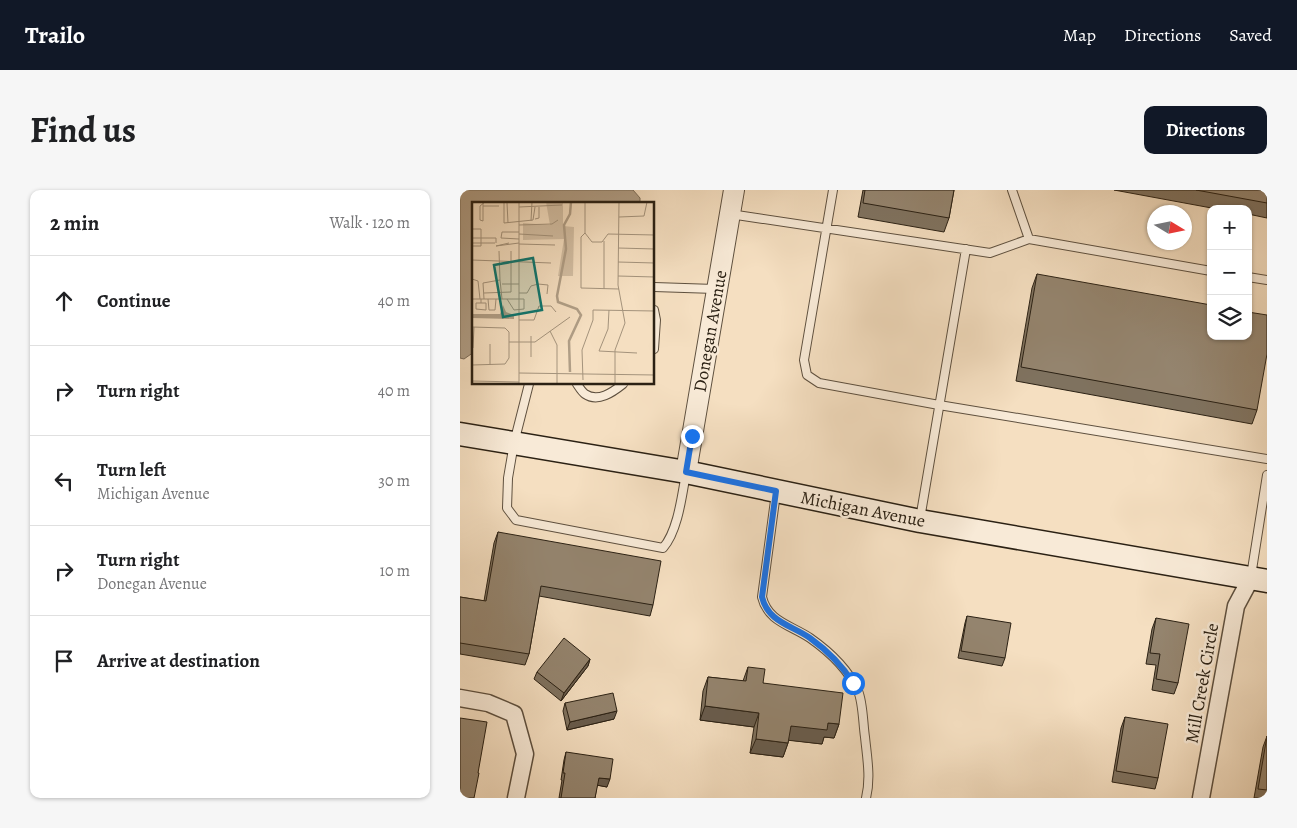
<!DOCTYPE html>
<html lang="en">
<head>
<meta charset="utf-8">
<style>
  body { margin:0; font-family:Alegreya,serif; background:#f6f6f6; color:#202124 }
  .controls { position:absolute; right:15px; top:15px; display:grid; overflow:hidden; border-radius:10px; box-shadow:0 1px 4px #0004 }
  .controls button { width:45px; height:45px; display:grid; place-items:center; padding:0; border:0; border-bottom:1px solid #e0e0e0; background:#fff; color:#202124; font:25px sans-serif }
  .compass { position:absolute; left:687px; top:15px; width:45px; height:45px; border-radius:50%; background:#fff; box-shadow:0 1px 4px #0004; rotate:100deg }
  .stop { position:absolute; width:15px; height:15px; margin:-11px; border:4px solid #1a73e8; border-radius:50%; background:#fff }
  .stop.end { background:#1a73e8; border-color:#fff; box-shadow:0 1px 5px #0008 }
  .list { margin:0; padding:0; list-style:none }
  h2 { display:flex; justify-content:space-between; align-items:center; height:65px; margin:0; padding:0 20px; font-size:21px }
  h2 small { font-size:16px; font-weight:400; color:#757577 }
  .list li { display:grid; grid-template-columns:32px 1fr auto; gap:15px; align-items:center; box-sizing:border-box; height:90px; padding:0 20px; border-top:1px solid #e0e0e0 }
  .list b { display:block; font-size:19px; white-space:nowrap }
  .list p { margin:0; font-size:16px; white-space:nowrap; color:#757577 }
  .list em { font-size:16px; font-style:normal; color:#757577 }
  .icon { flex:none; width:28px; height:28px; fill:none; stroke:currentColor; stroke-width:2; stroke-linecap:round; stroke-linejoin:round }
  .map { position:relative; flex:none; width:807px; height:608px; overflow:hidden; border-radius:10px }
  header { display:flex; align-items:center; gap:30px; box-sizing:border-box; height:70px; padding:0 25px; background:#111827; color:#fff }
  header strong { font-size:24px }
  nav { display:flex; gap:28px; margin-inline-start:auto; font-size:18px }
  .intro { display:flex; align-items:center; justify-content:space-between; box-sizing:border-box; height:120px; padding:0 30px }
  h1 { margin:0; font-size:35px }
  .button { padding:12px 22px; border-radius:10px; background:#111827; color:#fff; font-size:18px; font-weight:700 }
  main { display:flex; gap:30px; padding:0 30px }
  aside { flex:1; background:#fff; border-radius:10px; box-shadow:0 1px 4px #0004 }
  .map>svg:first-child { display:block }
  .water { fill:#b09e86; stroke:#7b6c58 }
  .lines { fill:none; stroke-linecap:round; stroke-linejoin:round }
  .service-casing { stroke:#5e503f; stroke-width:10 }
  .minor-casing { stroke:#5e503f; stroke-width:19 }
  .tertiary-casing { stroke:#5e503f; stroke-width:22 }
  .secondary-casing { stroke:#2b2114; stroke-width:25 }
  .service { stroke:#f8ead7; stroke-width:8 }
  .minor { stroke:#f8ead7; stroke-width:16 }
  .tertiary { stroke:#f8ead7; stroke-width:20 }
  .secondary { stroke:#f8ead7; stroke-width:22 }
  .wall { fill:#7f725f; stroke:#2b2114 }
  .shaded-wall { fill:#685c4d; stroke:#2b2114 }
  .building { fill:#94846e; stroke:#2b2114 }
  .route { stroke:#1a73e8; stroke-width:6 }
  .labels { text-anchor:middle; stroke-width:5; stroke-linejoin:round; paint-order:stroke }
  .street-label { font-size:18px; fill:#2b2114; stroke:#f8ead7 }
  .inset-river { fill:none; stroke:#b09e86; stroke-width:2.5 }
  .inset-road { fill:none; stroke:#a4937c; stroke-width:1 }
  .view { fill:#0f766e; fill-opacity:0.15; stroke:#0f766e; stroke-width:2.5 }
  .inset-edge { fill:none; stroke:#2b2114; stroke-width:2.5 }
</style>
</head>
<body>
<header>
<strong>Trailo</strong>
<nav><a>Map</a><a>Directions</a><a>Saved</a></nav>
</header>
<div class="intro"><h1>Find us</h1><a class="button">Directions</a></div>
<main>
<aside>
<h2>2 min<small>Walk · 120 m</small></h2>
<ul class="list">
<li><svg class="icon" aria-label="ahead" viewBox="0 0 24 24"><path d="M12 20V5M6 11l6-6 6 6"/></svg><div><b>Continue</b></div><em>40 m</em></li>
<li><svg class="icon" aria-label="right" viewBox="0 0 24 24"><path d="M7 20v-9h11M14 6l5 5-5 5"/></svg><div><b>Turn right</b></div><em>40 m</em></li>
<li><svg class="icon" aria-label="left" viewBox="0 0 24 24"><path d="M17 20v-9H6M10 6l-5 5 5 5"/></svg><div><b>Turn left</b><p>Michigan Avenue</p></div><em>30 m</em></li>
<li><svg class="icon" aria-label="right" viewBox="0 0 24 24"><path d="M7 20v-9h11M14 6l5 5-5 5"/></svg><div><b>Turn right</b><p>Donegan Avenue</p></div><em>10 m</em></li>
<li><svg class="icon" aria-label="arrive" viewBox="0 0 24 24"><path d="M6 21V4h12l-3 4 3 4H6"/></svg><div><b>Arrive at destination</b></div></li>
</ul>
</aside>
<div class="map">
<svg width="807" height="608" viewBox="0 0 807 608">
  <rect width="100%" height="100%" fill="#f5dfc1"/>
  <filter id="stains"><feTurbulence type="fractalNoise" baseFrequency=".004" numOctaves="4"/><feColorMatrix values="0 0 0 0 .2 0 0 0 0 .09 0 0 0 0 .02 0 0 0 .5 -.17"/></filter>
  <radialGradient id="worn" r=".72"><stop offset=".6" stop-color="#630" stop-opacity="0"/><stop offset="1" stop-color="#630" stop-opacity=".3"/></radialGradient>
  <path class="water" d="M0,0H173L180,8V14H14V162L4,169L0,168Z"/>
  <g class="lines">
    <defs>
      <path id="service" d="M373,0L344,170L347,185L359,193L479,215L807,269
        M552,0L569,49L751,81
        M270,24L530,63L569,49
        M788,87L807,90
        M194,97L255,99
        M194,120L196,130L194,159
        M69,194L54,253L48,288L47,318L56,330L203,358C218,341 222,305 226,283
        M117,194C119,197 122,202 125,204C138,213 153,202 163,194
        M316,303L302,407C308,432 331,435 350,448C370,462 388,479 398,501C403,512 403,534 405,547C407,567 411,588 406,608
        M460,329L506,59
        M791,386L807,285"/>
      <path id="minor" d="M0,508L28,513L54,524L65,564L56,608
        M741,608L776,416L791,388"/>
      <path id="tertiary" d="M226,282L274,0"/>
      <path id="secondary" d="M0,244L226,282L460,331L807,391"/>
    </defs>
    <use href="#service" class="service-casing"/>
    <use href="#minor" class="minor-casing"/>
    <use href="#tertiary" class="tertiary-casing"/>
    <use href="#secondary" class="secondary-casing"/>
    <use href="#service" class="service"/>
    <use href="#minor" class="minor"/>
    <use href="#tertiary" class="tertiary"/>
    <use href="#secondary" class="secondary"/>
  </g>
  <path class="wall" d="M403,0H494L489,28L484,42L398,27Z
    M654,0H807V28L788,24V19H757Z
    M577,84L797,220L792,234L556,191L572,98Z
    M38,342L193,415L190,426L79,406L69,464L65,475L0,464V407L24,411L34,353Z
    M507,426L545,468L542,476L498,468L505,433Z
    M696,428L718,493L714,504L692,500L696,475L686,474L692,439Z
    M130,469L128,476L101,511L74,489L77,482Z
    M288,477L303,493L379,534L374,548L364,547L362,554L329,550L323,567L290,563L294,537L240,530L243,501L248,487L283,491Z
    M105,513L154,529L107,540L103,521Z
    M665,527L698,588L695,599L652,592L661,538Z
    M807,546V608H794L803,557Z
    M106,562L147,597L137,595L135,608H99L102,590H101L104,570Z"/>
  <path class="shaded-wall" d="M130,469L128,476L101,511L104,503Z
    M245,516L299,523L294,537L240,530Z
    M157,521L154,529L107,540L110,532Z
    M368,533L379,534L374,548L364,547L362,554L326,550L331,536Z
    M296,549L328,553L323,567L290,563Z
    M139,588L150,589L147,597L136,595Z"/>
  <path class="building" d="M405,0H494L489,28L403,13Z
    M736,0H807V13Z
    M577,84L751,115V146H788V122L807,125V164L797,220L561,177Z
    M38,342L201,371L193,415L81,396L69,464L0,453V407L26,411Z
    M507,426L551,433L545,468L501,461Z
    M696,428L729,434L718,493L696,489L700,464L690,463Z
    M104,448L130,469L104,503L77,482Z
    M288,477L305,479L303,493L383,503L379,534L368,533L367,540L331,536L328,553L296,549L299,523L245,516L248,487L286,491Z
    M153,503L157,521L110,532L105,513Z
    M665,527L708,534L698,588L656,581Z
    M0,528L27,532L18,583H19L14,608H0Z
    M807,546V600L798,599Z
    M106,562L153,569L150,589L139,588L135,608H101L105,583H103Z"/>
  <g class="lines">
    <path class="route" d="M232,246L226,282L316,301L302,407C308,432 331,435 350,448C368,461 382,475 393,493"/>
  </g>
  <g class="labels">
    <g class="street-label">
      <text transform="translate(250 141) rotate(-80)" y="6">Donegan Avenue</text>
      <text transform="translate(403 319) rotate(11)" y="6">Michigan Avenue</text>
      <text transform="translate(742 493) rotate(-80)" y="6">Mill Creek Circle</text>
    </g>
  </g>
  <g transform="translate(12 12)">
    <rect width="182" height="182" fill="#f5dfc1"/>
    <path d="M74,0H91V24L102,25L101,74H86L92,37L51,38V21L78,23Z" fill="#d3bfa4"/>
    <path d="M31,103L34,110L42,113V117L0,116V112H28Z" fill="#b09e86"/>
    <path class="inset-river" d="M98,170L97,139L109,113L105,107L86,100L85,94L94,47L92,23L98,12L99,0"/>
    <path class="inset-road" d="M32,0V21L61,18L63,5M113,0V31L120,40H130L136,32L183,33M35,1L36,21M11,4H27M47,5L90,3M147,15L172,14L175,0M63,17L67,16V5M8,18L11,19V1M8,18V4L13,0M59,19L60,0M47,23L80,22L86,18M0,27H9V44H0M47,30H30L29,36L47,37M113,31L109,35V86L147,87M47,32L81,34M0,36H24V41M0,41H23M37,41L24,44L47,41M47,42L83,43M146,46L183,47M0,58L79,61M146,60L183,61M146,74L183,75M0,77L6,79L8,97M28,78L30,97M30,82H47M132,87V39M12,91L39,90V49M47,91H55L59,84L66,82L76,83L75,92M0,97H52V107L42,108L35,97M9,97V101H4V107L14,108V101H9M12,97L11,81L28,78L27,49M16,97L17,108H23L24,97M137,108L136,127L127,149L165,151M47,118H62L67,104H79L84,110M0,125L33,126L37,130V156L33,162L0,163M78,129L85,143V182M59,134V155M37,140H63L98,115M1,146L2,125M18,163V142M47,171L183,173M111,178L110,148L121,118V108L183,109M0,179L47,180M47,182V0M143,182V148L153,121L146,83L147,0"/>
    <path class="view" d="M61,56L70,108L31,115L22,63Z"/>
    <rect width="182" height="182" class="inset-edge"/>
  </g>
  <rect width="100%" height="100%" filter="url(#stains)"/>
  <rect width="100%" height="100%" fill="url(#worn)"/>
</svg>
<div class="controls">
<button>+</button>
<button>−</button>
<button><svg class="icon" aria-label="layers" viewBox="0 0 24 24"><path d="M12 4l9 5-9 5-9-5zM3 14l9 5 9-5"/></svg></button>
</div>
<svg class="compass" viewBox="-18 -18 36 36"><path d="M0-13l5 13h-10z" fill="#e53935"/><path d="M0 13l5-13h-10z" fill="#757577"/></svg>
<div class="stop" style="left:393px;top:493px"></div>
<div class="stop end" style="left:232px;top:246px"></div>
</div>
</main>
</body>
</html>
